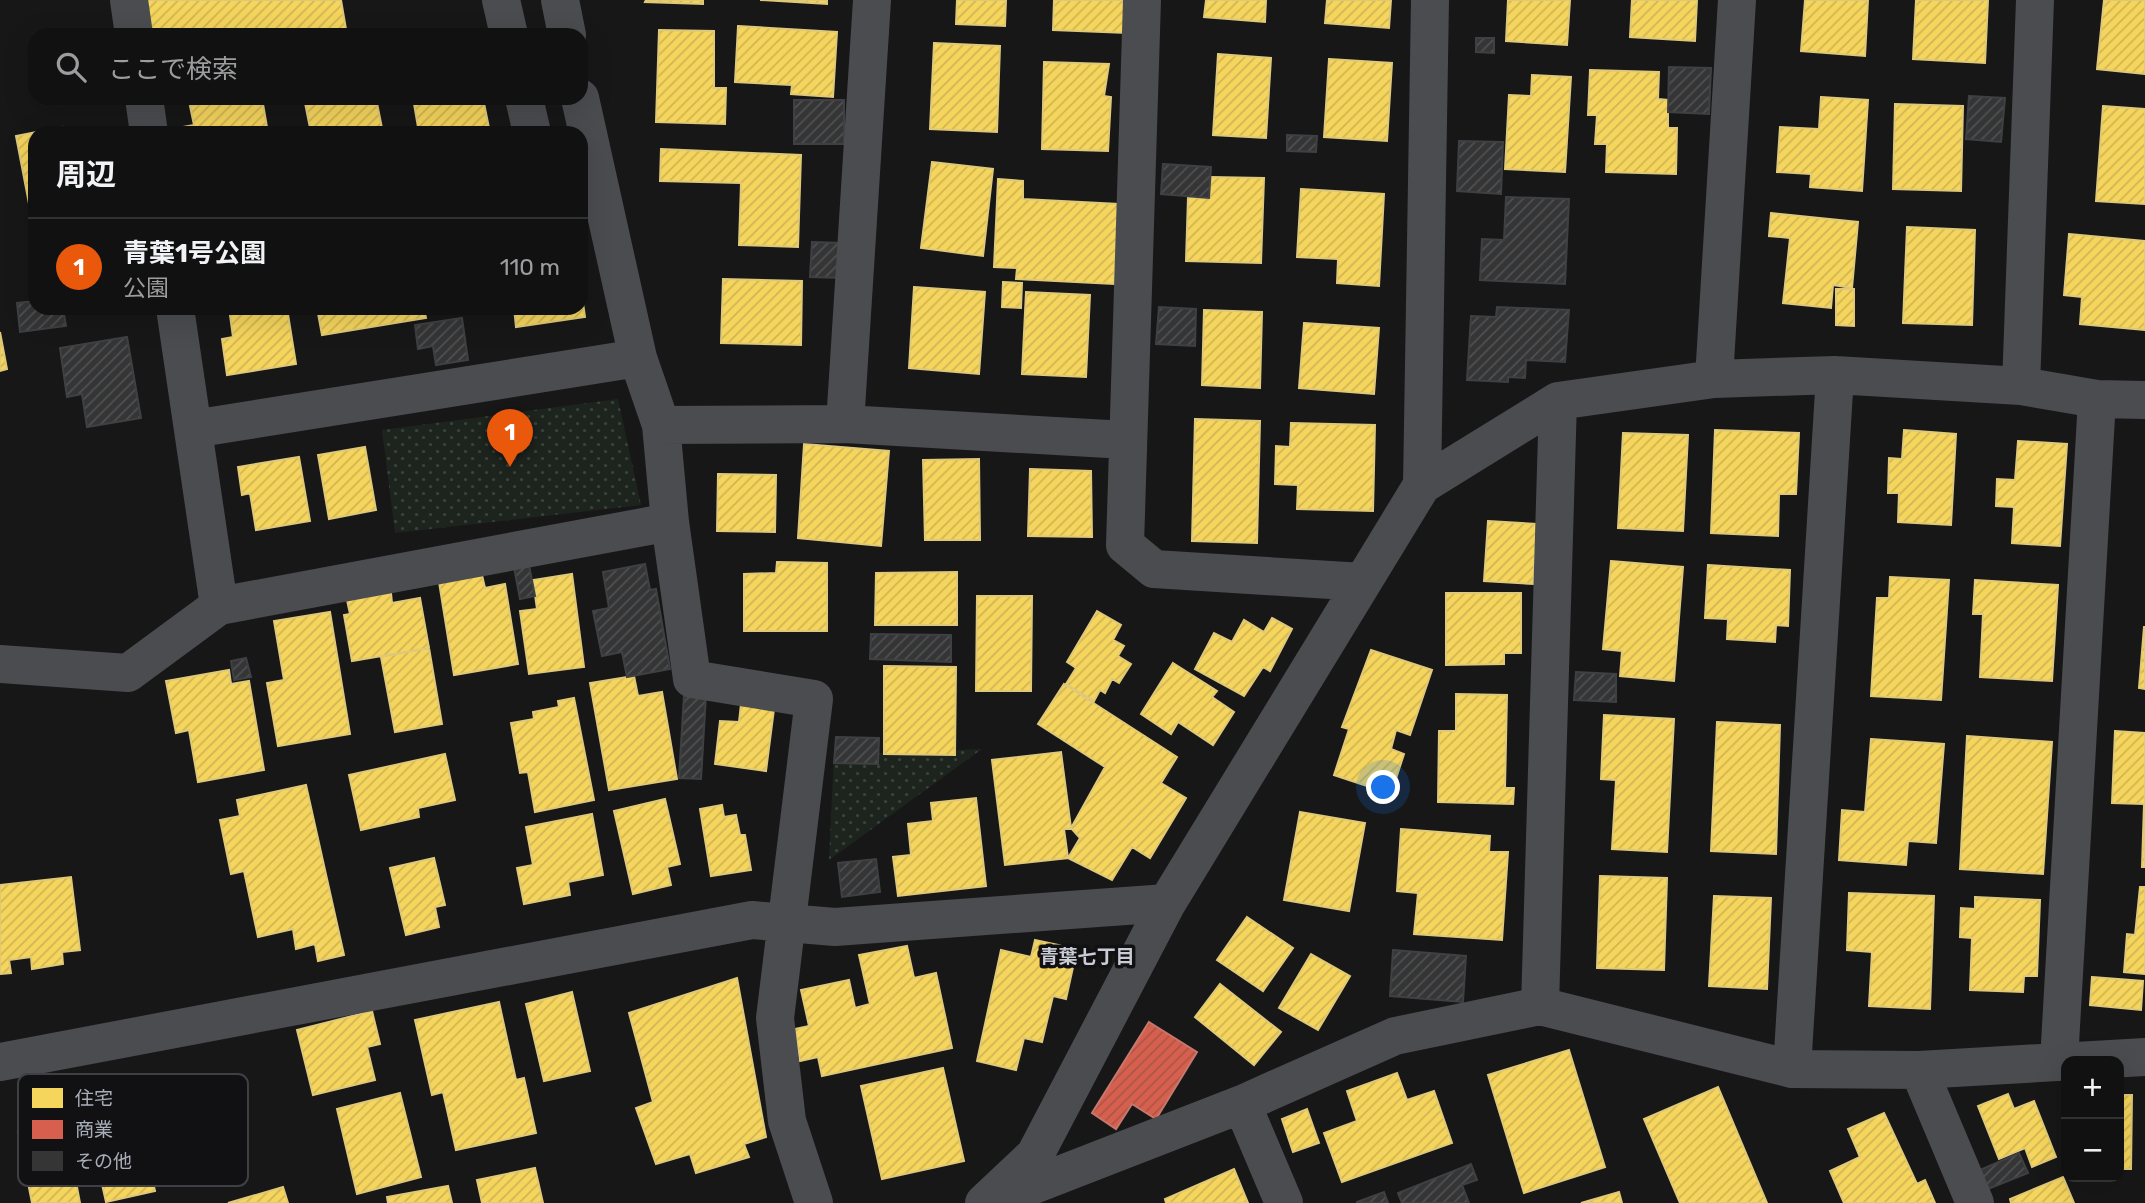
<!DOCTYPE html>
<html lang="ja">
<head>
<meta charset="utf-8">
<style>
  body { margin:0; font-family:Rubik,"Noto Sans JP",sans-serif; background:#1a1a1a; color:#f1f3f6 }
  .controls { position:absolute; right:21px; bottom:21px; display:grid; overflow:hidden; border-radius:14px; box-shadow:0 7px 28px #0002 }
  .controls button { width:63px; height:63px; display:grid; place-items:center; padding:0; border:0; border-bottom:2px solid #303131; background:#111; color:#f1f3f6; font:35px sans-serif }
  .you { position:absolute; left:1384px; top:788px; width:24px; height:24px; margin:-18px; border:5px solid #fff; border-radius:50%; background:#1a73e8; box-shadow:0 0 0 10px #1a73e833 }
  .badge { display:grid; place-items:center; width:46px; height:46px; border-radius:50%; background:#ea580c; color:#fff; font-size:23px; font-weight:700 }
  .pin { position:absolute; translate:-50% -58px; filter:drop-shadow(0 2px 4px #0008) }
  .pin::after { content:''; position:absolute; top:37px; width:24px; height:21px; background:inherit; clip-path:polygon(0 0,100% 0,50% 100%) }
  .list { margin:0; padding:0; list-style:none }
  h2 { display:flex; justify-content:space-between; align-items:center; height:91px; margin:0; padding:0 28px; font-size:30px }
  h2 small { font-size:23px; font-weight:400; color:#9c9d9f }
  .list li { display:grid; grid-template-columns:46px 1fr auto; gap:21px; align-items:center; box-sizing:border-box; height:98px; padding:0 28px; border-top:2px solid #303131 }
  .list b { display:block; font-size:26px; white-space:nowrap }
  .list p { margin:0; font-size:23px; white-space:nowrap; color:#9c9d9f }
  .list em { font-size:23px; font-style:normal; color:#9c9d9f }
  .icon { flex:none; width:38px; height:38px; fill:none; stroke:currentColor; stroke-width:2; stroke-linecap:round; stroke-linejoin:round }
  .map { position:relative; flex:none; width:2145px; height:1203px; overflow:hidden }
  .search { position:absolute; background:#111; box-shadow:0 7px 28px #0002; left:28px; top:28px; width:560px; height:77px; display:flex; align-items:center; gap:18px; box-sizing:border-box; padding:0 24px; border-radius:21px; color:#9c9d9f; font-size:26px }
  .panel { position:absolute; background:#111; box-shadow:0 7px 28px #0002; left:28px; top:126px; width:560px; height:189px; border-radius:21px }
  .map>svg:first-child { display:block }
  .park { fill:url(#park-dots) }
  .homes { fill:url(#homes-hatch); stroke:#dfc978; stroke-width:2 }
  .shops { fill:url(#shops-hatch); stroke:#c8776d; stroke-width:2 }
  .building { fill:url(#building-hatch); stroke:#3f4043; stroke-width:2 }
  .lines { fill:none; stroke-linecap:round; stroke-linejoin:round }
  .minor { stroke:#4b4c50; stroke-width:38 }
  .labels { text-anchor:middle; stroke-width:7; stroke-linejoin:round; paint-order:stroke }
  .neighbourhood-label { font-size:19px; font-weight:bold; fill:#c9ccd4; stroke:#111113 }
  .key { fill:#111113; stroke:#3e4045; stroke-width:2 }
  .key-label { font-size:19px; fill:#a8adb8 }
</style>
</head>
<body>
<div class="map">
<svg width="2145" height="1203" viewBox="0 0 2145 1203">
  <defs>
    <pattern id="park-dots" width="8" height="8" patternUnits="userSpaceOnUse" patternTransform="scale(1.75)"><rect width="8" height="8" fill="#1d241e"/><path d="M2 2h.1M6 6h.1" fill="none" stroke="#3b413d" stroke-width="1.8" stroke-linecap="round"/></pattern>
    <pattern id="homes-hatch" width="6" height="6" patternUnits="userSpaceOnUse" patternTransform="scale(1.75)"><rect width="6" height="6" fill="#f6d55c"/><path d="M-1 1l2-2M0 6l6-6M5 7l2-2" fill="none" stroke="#cfb555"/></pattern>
    <pattern id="shops-hatch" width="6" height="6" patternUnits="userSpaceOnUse" patternTransform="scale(1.75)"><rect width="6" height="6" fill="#d6604d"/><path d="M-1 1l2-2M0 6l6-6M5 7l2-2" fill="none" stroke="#ad5548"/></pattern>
    <pattern id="building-hatch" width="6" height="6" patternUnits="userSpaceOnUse" patternTransform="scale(1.75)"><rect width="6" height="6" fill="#353536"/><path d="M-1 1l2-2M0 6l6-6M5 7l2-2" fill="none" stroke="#4f5051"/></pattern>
  </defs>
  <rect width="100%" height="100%" fill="#171717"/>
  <path class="park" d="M618,399L641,505L395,533L382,430Z
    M982,749L829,860L834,755Z"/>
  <path class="homes" d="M144,0H341L347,35H150Z
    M646,0H703V4L645,2Z
    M760,0H827V4Z
    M957,0H1006L1005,26L956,24Z
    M1054,0H1128L1127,33L1053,30Z
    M1206,0H1266L1265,22L1204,17Z
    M1327,0H1391L1389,28L1325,23Z
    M1508,0H1570L1567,45L1506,41Z
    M1632,0H1697L1695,41L1630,37Z
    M1805,0H1868L1865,56L1801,51Z
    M1916,0H1988L1985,63L1913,59Z
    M2104,0H2145V74L2097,69Z
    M738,26L837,32L833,97L791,94L792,85L735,82Z
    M659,30L714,31V88H726L725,124L656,122Z
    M934,43L1000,46L997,132L930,129Z
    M1218,54L1271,58L1266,138L1213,135Z
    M1329,59L1392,63L1387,141L1324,137Z
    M1044,62L1109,64L1104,96L1111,97L1108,151L1042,149Z
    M1590,70L1659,72L1658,99L1668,100V128H1677L1676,174L1606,172L1607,144H1595L1597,115H1588Z
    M1532,75L1571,77L1565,172L1505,169L1509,95L1531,96Z
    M1821,97L1868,100L1862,191L1810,187L1811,174L1777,172L1780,127L1819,129Z
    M234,98H262L268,133H178L177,128L194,125L190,106Z
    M304,98H376L383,133H311Z
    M413,98H483L489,128L460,133H419Z
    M1895,104L1963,106L1961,191L1893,189Z
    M2103,106L2145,109V204L2096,201Z
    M62,127L63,133H35V235L16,136Z
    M661,149L801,155L798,247L739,245L741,183L660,181Z
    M932,162L993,169L983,256L921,248Z
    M1211,177L1264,178L1261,263L1186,261L1188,197L1209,198Z
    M998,179L1023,181V199L1119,204L1114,284L1016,279L1017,268L994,267Z
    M1301,189L1384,194L1379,286L1337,283L1338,259L1297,257Z
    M1771,213L1858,222L1852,288L1833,285L1831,308L1783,303L1790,238L1769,236Z
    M1907,227L1975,230L1972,325L1903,323Z
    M2069,234L2145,241V330L2080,324L2082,297L2064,295Z
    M723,279L802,281L801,345L721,343Z
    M1003,282L1022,283L1021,308L1002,307Z
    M914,287L985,292L979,374L909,368Z
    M581,289L585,317L516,327L514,308H581Z
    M1836,289H1854V326L1836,325Z
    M1026,292L1090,295L1086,377L1022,374Z
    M229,308H287L296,364L227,375L222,339L233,337Z
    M317,308H424L426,318L322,335Z
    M1204,310L1262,312L1260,388L1202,385Z
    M1304,323L1379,328L1374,394L1299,388Z
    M0,332L7,369L0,371Z
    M1195,419L1260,421L1257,543L1192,541Z
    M1291,423L1375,425L1373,511L1297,509L1298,485L1275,484L1276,446L1290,447Z
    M1715,430L1799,433L1796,494H1779L1778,536L1711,533Z
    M1904,430L1956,434L1951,525L1898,522L1899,493H1888L1889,458L1902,459Z
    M1623,433L1688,435L1683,531L1618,528Z
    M2018,441L2067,444L2060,546L2012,543L2014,507L1996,506L1997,479L2015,480Z
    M804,444L889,451L881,546L798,538Z
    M365,447L376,510L329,519L318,455Z
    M299,457L310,521L256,530L250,493L242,495L238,467Z
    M979,459L980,540H925L923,460Z
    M1030,469L1091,471L1092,537L1028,536Z
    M718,474L776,475L775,532L717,531Z
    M1488,521L1537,524L1533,584L1484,581Z
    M1611,561L1683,567L1674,681L1620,676L1622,651L1603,649Z
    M777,562L827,563V631H744V574L776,573Z
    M1708,565L1790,570L1788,626L1776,625L1775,642L1727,639L1728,619L1705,618Z
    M957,572V625H875L876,573Z
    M572,574L584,667L529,674L520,611L537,609L533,580Z
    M482,575L485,588L505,584L518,664L454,675L439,582Z
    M1890,577L1949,580L1941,700L1871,696L1877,598H1889Z
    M1975,580L2058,585L2052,681L1980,677L1983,614H1973Z
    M391,593L392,603L420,598L429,648L352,661L344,615L350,614L347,600Z
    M1446,593H1521V653H1504V664L1446,665Z
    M977,596H1032L1031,691H976Z
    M1097,611L1121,625L1113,640L1124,646L1118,656L1131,664L1119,683L1112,679L1105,693L1100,690L1094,701L1066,684L1076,668L1067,662Z
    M330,612L350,734L278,746L267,683L284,680L274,621Z
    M1272,618L1292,629L1270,671L1263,667L1244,696L1195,669L1214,633L1232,642L1244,620L1264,632Z
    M2144,627H2145V689L2139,688Z
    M429,648L442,724L395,732L381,657Z
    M1371,650L1432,670L1410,735L1396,730L1391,749L1404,754L1391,794L1334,775L1349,729L1342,727Z
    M1173,663L1217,691L1212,697L1234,712L1213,745L1178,722L1171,734L1141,714Z
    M884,666L956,667L955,755L884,754Z
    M229,670L231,684L249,681L264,770L198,782L189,730L176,733L166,681Z
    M634,676L638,696L662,692L677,779L609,790L590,683Z
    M1064,684L1177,757L1161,783L1186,798L1150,858L1132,847L1112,880L1068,858L1080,838L1071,828L1105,767L1038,724Z
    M1456,694L1507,695L1505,788H1514L1513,804L1438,802L1439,731H1456Z
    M574,698L594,800L535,812L528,772L520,773L511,723L534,719L533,712L559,707L558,701Z
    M741,704L774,709L766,771L715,764L720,721L739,722Z
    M1604,715L1674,719L1667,852L1612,849L1616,780L1601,779Z
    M1717,722L1780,725L1776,854L1711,851Z
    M2115,731L2145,733V867H2142L2144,804L2112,803Z
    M1967,736L2052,742L2043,874L1960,869Z
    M1871,739L1944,744L1936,843L1908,841L1906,865L1839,860L1842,810L1865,812Z
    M1061,752L1071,828L1064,829L1068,858L1005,865L992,760Z
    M445,754L455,800L418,808L419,817L361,830L349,775Z
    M306,785L344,955L318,961L315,944L296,949L293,929L258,937L244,871L231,874L220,820L240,816L237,800Z
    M976,798L986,886L898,896L893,857L911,855L908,824L933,821L931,803Z
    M665,799L680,864L667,867L671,885L633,894L614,811Z
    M722,805L724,817L736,815L740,835H745L751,870L711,876L700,809Z
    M1300,812L1365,823L1349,911L1284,900Z
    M592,814L603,875L568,882L570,895L524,904L517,868L533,865L526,827Z
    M1401,829L1490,836L1489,852H1508L1502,940L1414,934L1418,893L1397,891Z
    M434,858L445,905L435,907L439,927L406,935L390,868Z
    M1600,876L1667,878L1664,970L1597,968Z
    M71,877L80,950L62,952L63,964L32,969L31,957L9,960L11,973L0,974V885Z
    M2140,887H2145V974L2124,972L2127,934L2135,935Z
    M1849,893L1934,896L1930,1009L1869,1006L1872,952L1847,950Z
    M1714,896L1771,898L1767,989L1709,986Z
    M1975,897L2040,900L2037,976H2024L2023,992L1970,990L1972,938L1960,937L1961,908L1975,909Z
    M1247,917L1293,948L1263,991L1217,960Z
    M1035,940L1077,949L1066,999L1053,996L1042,1042L1024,1038L1016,1070L977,1061L1001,950L1031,957Z
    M907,946L914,978L936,973L952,1048L822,1076L818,1057L800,1061L795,1029L809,1026L801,990L849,980L855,1008L870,1004L859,955Z
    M1311,954L1350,976L1318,1030L1279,1008Z
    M2092,977L2143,981L2141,1010L2090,1005Z
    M737,978L766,1137L744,1144L749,1157L696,1173L690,1154L656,1164L636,1108L653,1102L629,1013Z
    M1220,984L1281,1032L1254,1065L1195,1017Z
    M572,992L590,1071L544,1081L526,1004Z
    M499,1002L516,1080L524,1078L536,1133L456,1150L443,1092L432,1095L415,1020Z
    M372,1011L380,1044L367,1047L375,1080L313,1095L297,1030Z
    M1569,1050L1605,1167L1524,1193L1488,1075Z
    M943,1068L964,1161L882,1179L861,1086Z
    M1397,1073L1407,1100L1434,1091L1452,1143L1342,1182L1324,1133L1357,1121L1347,1091Z
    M1718,1087L1767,1203H1680L1644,1119Z
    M400,1093L421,1177L357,1194L337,1109Z
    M2008,1094L2014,1109L2034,1101L2056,1157L2032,1167L2025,1148L1999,1159L1978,1106Z
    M2119,1095H2132L2131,1169H2119Z
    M1307,1109L1319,1143L1293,1152L1282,1119Z
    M137,1111L155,1191L106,1202L88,1122Z
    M1884,1113L1917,1184L1925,1180L1935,1203H1844L1830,1171L1860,1157L1848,1129Z
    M65,1123L80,1203H32L18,1132Z
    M535,1168L543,1203H482L477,1180Z
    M1234,1169L1248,1203H1166L1165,1199Z
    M2063,1177L2074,1203H2011L2010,1199Z
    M448,1186L452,1203H388L387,1197Z
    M283,1187L288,1203H228Z
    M1619,1192L1622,1203H1581Z"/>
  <path class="shops" d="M1149,1022L1197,1052L1156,1119L1132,1104L1116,1129L1092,1113Z"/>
  <path class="building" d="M1476,38H1494V53L1476,52Z
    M1669,67L1711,68L1709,114L1668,112Z
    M1969,96L2005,98L2001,142L1966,139Z
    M794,100H844V144H794Z
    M1287,135L1317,136L1316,152L1287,151Z
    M1459,141L1503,142L1501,194L1457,191Z
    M1163,164L1211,167L1209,198L1161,194Z
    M1506,197L1569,199L1565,284L1480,280L1482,239L1504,240Z
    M812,242L845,243L844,278L810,277Z
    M35,301V308H63L66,326L20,332L17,303Z
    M1159,307L1196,309L1195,346L1156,344Z
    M1497,307L1569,310L1565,362L1526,360L1525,378L1508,377V382L1467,380L1471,316L1496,317Z
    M462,318L468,360L436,365L433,346L418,349L415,325Z
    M127,337L141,418L87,427L82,394L67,397L60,348Z
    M528,560L535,596L520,599L513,562Z
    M645,564L650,590L656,589L670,669L627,677L622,652L602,656L593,611L609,608L603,572Z
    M871,634L951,635V662L870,659Z
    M246,658L251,677L234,680L231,661Z
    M1576,672L1616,674V702L1574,700Z
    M684,695H706L701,779L679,778Z
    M836,737L879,738L878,764L834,763Z
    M876,859L880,892L842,897L838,863Z
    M1393,950L1466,956L1463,1002L1390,996Z
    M2019,1153L2028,1173L1988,1189L1980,1170Z
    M1471,1164L1477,1180L1462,1185L1469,1203H1402L1398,1193Z
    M1384,1192L1388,1203H1357V1202Z"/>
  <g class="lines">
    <path class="minor" d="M129,0L134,35
      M501,0L509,35
      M560,0L567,35
      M1142,0L1125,545L1154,569L1363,582
      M144,98L149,133
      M524,98L532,133
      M580,98L638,358L661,425L670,522L692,679L814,699L775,1018L787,1121L814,1203
      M175,308L219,606L670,522
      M1714,379L1737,0
      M2021,386L2035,0
      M845,424L872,0
      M661,425L845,424L1126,440
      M193,429L638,358
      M1422,485L1430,0
      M0,664L128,673L219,606
      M1540,1006L1558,401
      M2059,1061L2097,399
      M0,1062L752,920L835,927L1167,903
      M1792,1069L1835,375
      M1919,1070L1975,1203
      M1242,1104L1284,1203
      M1000,1198L1242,1104L1395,1036L1540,1006L1792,1069L1919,1070L2145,1057
      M984,1203L1035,1155L1167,903L1422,485L1558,401L1714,379L1835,375L2021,386L2097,399L2145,400"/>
  </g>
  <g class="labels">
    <g class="neighbourhood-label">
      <text x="1087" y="963">青葉七丁目</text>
    </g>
  </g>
  <rect x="18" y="1074" width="230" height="112" rx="10" class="key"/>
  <rect x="32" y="1088" width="31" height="20" fill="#f6d55c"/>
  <rect x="32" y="1120" width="31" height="19" fill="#d6604d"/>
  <rect x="32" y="1151" width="31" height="20" fill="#353536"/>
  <g class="key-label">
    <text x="75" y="1105">住宅</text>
    <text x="75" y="1136">商業</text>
    <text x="75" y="1168">その他</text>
  </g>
</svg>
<div class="controls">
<button>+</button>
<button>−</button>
</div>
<div class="you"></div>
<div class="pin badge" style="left:510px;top:467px">1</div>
<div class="search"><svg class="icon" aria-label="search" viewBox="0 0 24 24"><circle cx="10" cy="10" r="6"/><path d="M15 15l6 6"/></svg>ここで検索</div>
<section class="panel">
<h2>周辺<small></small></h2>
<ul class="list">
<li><span class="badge">1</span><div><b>青葉1号公園</b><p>公園</p></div><em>110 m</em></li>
</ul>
</section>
</div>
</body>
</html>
